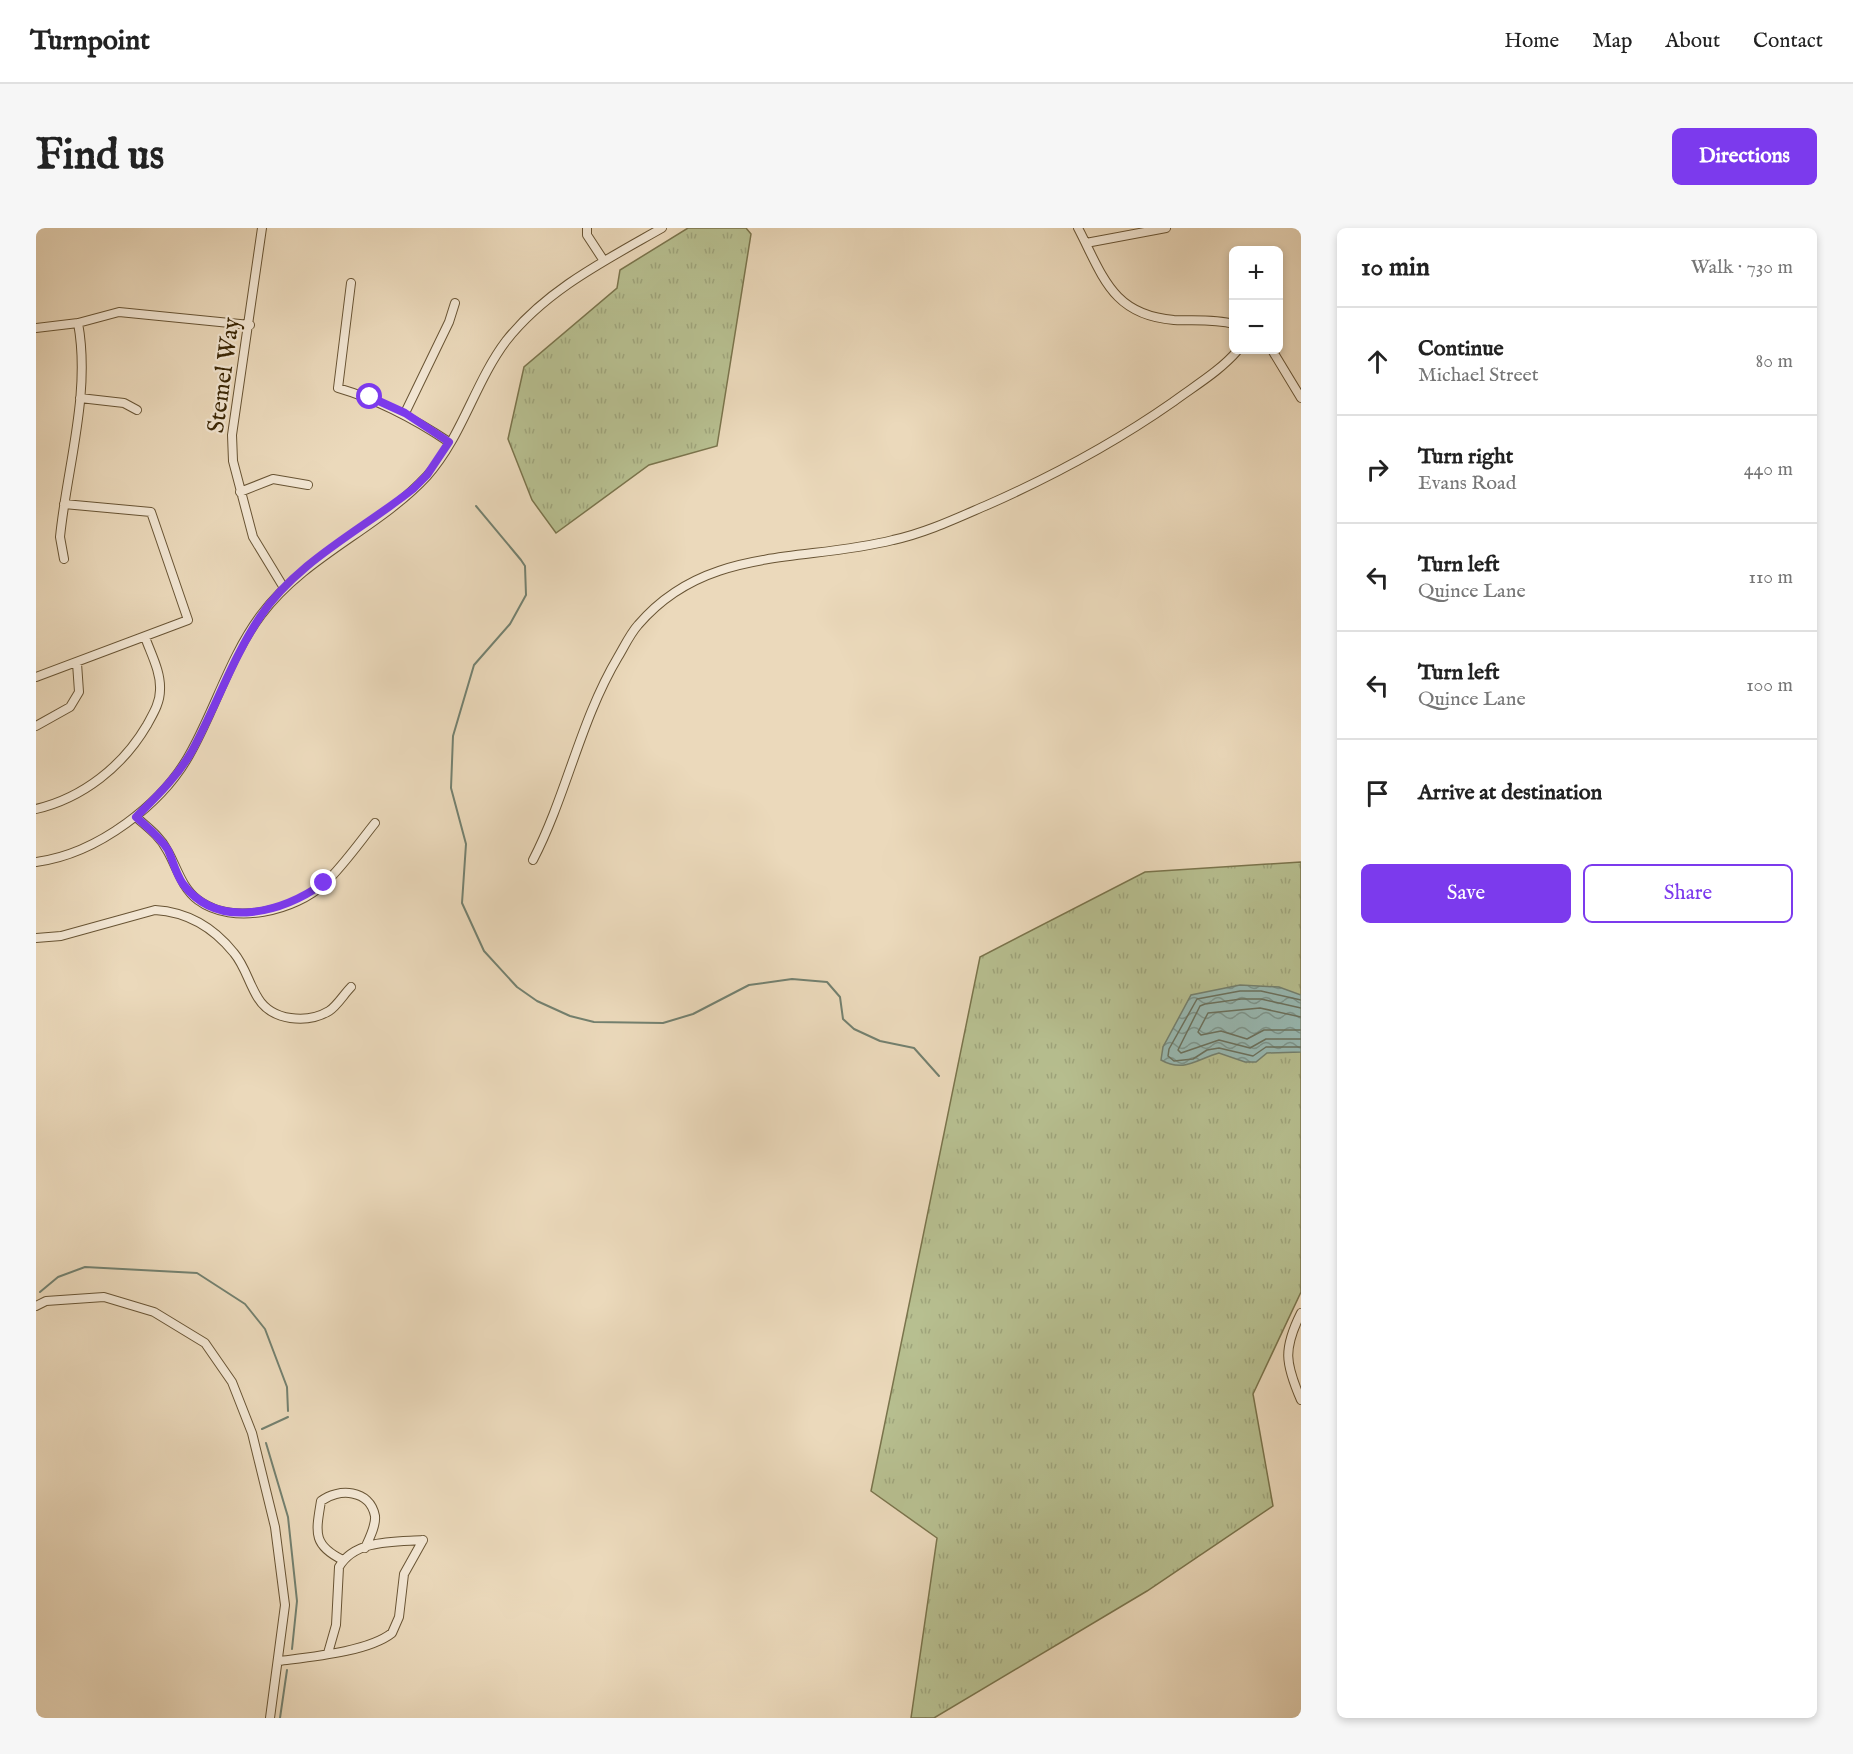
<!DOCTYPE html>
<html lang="en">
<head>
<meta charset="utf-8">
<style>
  body { margin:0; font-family:"IM FELL English",serif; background:#f6f6f6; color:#222 }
  .controls { position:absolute; right:18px; top:18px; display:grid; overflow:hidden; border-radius:9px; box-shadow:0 3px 9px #0003 }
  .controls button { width:54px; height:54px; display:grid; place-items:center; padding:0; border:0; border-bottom:2px solid #e0e0e0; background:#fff; color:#222; font:30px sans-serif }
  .stop { position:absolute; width:18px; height:18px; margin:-14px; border:4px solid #7c3aed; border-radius:50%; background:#fff }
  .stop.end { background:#7c3aed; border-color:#fff; box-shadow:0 2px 6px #0008 }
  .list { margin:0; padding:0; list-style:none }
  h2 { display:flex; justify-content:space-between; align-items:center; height:78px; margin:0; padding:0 24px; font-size:26px }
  h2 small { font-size:20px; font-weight:400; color:#767676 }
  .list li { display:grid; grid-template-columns:39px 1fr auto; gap:18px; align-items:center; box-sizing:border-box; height:108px; padding:0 24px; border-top:2px solid #e0e0e0 }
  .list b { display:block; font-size:22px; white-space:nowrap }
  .list p { margin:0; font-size:20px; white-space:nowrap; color:#767676 }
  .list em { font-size:20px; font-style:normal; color:#767676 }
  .actions { display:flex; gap:12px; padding:18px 24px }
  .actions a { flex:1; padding:14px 0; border:2px solid #7c3aed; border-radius:9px; text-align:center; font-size:21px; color:#7c3aed }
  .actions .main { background:#7c3aed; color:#fff }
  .icon { flex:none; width:33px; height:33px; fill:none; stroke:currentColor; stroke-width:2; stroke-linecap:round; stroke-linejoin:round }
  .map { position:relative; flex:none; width:1265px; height:1490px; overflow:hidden; border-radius:9px }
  header { display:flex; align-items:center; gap:36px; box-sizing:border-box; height:84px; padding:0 30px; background:#fff; border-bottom:2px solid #e0e0e0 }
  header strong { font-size:28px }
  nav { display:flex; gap:33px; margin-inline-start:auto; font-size:21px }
  .intro { display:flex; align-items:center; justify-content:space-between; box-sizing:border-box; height:144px; padding:0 36px }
  h1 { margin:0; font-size:42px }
  .button { padding:15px 27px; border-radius:9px; background:#7c3aed; color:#fff; font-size:21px; font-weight:700 }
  main { display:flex; gap:36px; padding:0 36px }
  aside { flex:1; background:#fff; border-radius:9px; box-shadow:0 3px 9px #0003 }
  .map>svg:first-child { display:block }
  .grass { fill:url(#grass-tufts); stroke:#7a744c; stroke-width:1.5 }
  .water { fill:url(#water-waves); stroke:#73806f; stroke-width:1.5 }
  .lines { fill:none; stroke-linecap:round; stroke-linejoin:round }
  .shore { stroke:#6a715e; stroke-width:1.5 }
  .stream { stroke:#73806f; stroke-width:2 }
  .minor-casing { stroke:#685434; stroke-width:10 }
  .minor { stroke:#f2e6d3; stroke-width:8 }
  .route { stroke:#7c3aed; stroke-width:8 }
  .labels { text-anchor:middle; stroke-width:4.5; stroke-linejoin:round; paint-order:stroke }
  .street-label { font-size:24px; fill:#3c2807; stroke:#f2e6d3 }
</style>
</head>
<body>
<header>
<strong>Turnpoint</strong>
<nav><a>Home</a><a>Map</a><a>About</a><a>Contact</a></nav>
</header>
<div class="intro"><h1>Find us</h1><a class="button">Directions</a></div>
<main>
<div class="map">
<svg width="1265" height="1490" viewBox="0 0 1265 1490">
  <defs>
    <pattern id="grass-tufts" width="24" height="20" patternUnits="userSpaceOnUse" patternTransform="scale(1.5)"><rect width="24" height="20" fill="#b7bf90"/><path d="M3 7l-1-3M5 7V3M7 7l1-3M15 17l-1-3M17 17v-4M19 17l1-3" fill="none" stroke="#9ea47b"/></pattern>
    <pattern id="water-waves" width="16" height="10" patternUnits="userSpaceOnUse" patternTransform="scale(1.5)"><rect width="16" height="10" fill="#98bab4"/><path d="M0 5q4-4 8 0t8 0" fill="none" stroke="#7d9790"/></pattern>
  </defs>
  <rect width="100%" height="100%" fill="#ebd9bb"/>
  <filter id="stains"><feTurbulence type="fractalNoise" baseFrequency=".00333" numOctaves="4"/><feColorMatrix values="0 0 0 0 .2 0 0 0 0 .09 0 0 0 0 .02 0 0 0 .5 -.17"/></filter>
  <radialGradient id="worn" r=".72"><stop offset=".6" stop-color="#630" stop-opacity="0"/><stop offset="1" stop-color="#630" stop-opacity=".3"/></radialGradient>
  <path class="grass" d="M652,0H710L715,6L681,218L613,237L520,305L496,272L472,211L488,139L581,60L584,42Z
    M1265,634V1064L1217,1166L1237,1278L1111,1363L898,1490H875L901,1310L835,1263L944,729L1109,644Z"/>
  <path class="water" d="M1204,757L1243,759L1265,767V824L1231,825L1220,834H1209L1183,825C1161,831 1148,845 1125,832L1127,819L1155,767Z"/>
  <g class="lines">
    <path class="shore" d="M1265,772L1225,763H1204L1161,771L1133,821L1132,828L1138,833L1157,831L1171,822L1183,820L1217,828L1230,819H1265
      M1265,780L1225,771H1205L1169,776L1164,778L1142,822L1145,825L1183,812L1214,820L1230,811H1265
      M1265,789L1224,780L1172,785L1162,804L1165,807L1185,803L1211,811L1228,802H1265"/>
    <path class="stream" d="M440,278L485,332L489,338L490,367L474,396L438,437L417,508L415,560L430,616L426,675L448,723L481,759L501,773L534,788L558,794L627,795L657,786L713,757L756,751L791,754L804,769L807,791L818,801L844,813L878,820L903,848
      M4,1064L22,1049L49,1039L161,1045L209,1076L229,1101L251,1159L252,1183
      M226,1201L252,1189
      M230,1215L252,1289L261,1373L256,1421
      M244,1490L251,1442"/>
    <defs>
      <path id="minor" d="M226,0L196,207L197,233L217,309L248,360
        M551,0V7L568,33
        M1042,0C1067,48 1076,87 1138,92C1158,93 1178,91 1198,96
        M1050,15L1130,0
        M315,55L302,160C343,172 377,190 413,214
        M0,100L42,95L83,84L214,97
        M1236,122L1265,170
        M44,170L88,175L101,182
        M369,185L413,94L419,75
        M204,264L237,251L272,257
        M28,331L24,309C31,239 55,165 42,95
        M0,449L152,392L115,284L28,276
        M0,498L34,479L43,464L41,435
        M0,581C47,570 87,538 111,497C117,486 124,475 124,462C125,444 115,426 109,409
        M100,589C111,599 124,608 131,622C141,639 145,659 162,672C197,698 259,683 289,655C307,638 323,615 339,595
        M497,632C531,566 544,493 582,429C588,419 594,406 602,397C670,317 766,335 857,312C889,305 919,291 949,278C1015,249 1077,216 1137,174C1160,157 1184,143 1202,122
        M0,634C61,626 128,576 156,522C180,478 195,427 225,387C269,328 342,301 391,248C426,209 439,154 470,113C510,62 570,32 626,0
        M0,710L25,708L119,682C151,684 178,700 198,725C209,738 213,756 222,770C236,793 271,796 293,783C301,778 308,766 315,759
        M0,1078L10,1073L68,1069L118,1084L169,1115L196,1154L216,1205L239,1299L249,1377L234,1490
        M1265,1085C1247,1121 1249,1135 1265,1172
        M307,1332C276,1317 280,1304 285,1273C302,1260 334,1261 339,1288C340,1298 333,1311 329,1320
        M292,1425L300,1397L303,1339C319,1311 359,1314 387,1312
        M243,1433C274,1429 332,1424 356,1405L363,1389L368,1346L387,1312"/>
    </defs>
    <use href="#minor" class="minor-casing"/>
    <use href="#minor" class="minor"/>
  </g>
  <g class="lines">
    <path class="route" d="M288,655C248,683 183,704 147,656C140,646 137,633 132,622C124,609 111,599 100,589C120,569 142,548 156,523C180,479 196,431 224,389C260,334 327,301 377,261L391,247L413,214L369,185L334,169"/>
  </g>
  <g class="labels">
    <g class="street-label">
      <text transform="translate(187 147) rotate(-82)" y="8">Stemel Way</text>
    </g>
  </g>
  <rect width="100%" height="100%" filter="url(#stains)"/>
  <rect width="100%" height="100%" fill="url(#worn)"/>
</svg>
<div class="controls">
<button>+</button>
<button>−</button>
</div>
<div class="stop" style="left:334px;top:169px"></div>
<div class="stop end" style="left:288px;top:655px"></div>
</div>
<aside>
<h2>10 min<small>Walk · 730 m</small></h2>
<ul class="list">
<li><svg class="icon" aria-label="ahead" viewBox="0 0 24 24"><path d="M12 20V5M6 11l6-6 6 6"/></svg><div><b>Continue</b><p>Michael Street</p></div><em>80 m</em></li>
<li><svg class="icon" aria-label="right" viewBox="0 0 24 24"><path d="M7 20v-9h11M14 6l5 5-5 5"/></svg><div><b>Turn right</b><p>Evans Road</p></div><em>440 m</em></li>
<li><svg class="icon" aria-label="left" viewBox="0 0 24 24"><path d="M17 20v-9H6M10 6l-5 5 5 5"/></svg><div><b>Turn left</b><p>Quince Lane</p></div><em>110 m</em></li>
<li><svg class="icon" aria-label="left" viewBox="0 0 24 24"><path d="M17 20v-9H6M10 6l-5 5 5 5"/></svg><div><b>Turn left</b><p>Quince Lane</p></div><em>100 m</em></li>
<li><svg class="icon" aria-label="arrive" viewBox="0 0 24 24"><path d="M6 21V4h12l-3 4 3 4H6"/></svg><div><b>Arrive at destination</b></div></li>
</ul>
<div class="actions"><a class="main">Save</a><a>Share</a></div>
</aside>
</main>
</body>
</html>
